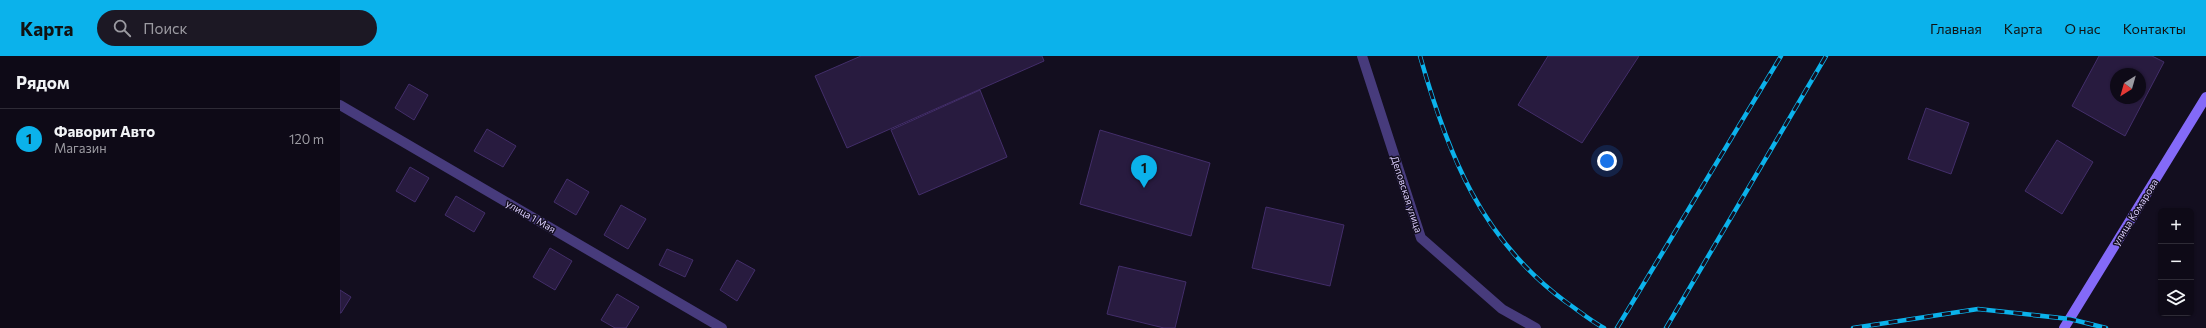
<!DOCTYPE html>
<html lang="ru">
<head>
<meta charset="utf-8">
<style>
  body { margin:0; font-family:Commissioner,sans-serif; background:#1c1824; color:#f1f3f6 }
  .controls { position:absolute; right:12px; bottom:12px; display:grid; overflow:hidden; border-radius:6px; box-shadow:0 1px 3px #0004 }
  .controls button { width:36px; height:36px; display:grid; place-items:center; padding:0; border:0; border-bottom:1px solid #2e2b36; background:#0e0a17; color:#f1f3f6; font:20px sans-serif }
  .compass { position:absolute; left:1770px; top:12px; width:36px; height:36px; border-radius:50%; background:#0e0a17; box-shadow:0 1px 3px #0004; rotate:217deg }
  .you { position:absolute; left:1267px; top:105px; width:14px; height:14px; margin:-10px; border:3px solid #fff; border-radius:50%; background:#1a73e8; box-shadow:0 0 0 6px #1a73e833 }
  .badge { display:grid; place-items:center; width:26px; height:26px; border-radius:50%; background:#0bb2eb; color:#111; font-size:13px; font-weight:700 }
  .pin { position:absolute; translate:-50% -33px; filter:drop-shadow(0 1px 2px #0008) }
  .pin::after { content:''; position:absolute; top:21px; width:14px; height:12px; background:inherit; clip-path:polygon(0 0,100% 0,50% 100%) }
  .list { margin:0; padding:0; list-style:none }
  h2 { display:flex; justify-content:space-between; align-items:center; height:52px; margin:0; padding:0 16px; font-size:17px }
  h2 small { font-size:13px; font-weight:400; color:#9b9aa1 }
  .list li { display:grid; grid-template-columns:26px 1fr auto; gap:12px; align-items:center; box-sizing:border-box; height:60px; padding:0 16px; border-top:1px solid #2e2b36 }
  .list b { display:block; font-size:15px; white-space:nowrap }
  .list p { margin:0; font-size:13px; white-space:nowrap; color:#9b9aa1 }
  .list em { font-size:13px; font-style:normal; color:#9b9aa1 }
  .icon { flex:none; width:22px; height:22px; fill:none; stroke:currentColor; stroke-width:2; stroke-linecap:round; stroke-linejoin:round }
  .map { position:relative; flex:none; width:1866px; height:272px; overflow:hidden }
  header { display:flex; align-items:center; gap:24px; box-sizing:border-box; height:56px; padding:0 20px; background:#0bb2eb; color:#111 }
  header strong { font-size:19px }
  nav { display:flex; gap:22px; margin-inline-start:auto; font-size:14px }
  .search { width:280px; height:36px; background:#1c1824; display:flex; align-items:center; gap:10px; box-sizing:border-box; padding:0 14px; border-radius:22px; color:#9b9aa1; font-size:15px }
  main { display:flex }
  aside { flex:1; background:#0e0a17 }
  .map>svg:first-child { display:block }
  .building { fill:#281b3f; stroke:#432e6a; fill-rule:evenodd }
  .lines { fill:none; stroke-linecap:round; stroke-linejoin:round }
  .street { stroke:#473b7c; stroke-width:10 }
  .secondary { stroke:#846af8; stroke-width:10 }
  .rail-casing { stroke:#0bb2eb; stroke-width:4.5 }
  .rail { stroke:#130e1f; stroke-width:3; stroke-dasharray:9; stroke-linecap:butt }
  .labels { text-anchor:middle; stroke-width:3; stroke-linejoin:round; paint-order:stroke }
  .street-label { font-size:10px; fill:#dbcefd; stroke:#130e1f }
</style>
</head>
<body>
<header>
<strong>Карта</strong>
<div class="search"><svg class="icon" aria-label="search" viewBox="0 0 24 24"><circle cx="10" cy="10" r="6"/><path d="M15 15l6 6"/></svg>Поиск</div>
<nav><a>Главная</a><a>Карта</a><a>О нас</a><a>Контакты</a></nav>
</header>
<main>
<aside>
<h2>Рядом<small></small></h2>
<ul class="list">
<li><span class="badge">1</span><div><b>Фаворит Авто</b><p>Магазин</p></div><em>120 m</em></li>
</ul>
</aside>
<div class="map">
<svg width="1866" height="272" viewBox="0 0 1866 272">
  <rect width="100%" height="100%" fill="#130e1f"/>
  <path class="building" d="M521,0H702L704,5L507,92L475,20Z
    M1208,0H1299L1242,87L1178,49Z
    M1759,0H1812L1824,6L1785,80L1732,50ZM1776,18H1800V42H1776Z
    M69,28L88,39L74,64L55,52Z
    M640,34L667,101L579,139L551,74Z
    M1586,52L1629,67L1611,118L1568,103Z
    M147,73L176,90L163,111L134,95Z
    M760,74L870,107L851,180L740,148Z
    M1717,84L1753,106L1722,158L1685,135Z
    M70,111L89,122L75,146L56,135Z
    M227,123L249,136L236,159L214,146Z
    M116,140L145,157L134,176L105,159Z
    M281,149L306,163L288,193L264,179Z
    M926,151L1004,169L990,230L912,212Z
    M210,192L232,205L215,234L193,221Z
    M327,193L353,204L345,221L319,209Z
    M397,204L415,214L397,245L380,234Z
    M779,210L846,226L835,272H824L767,258Z
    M0,234L11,241L1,257H0Z
    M277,238L299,251L286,272H275L261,264Z"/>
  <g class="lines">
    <path class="street" d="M1022,0L1081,182L1162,253L1196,272
      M0,49L382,272"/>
    <path class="secondary" d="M1724,272L1866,41"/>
    <defs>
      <path id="rail" d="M1080,0C1108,99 1141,183 1226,246C1239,255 1251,265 1264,272
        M1277,272L1441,0
        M1326,272L1486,0
        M1513,272L1638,253L1730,263L1766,272"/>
    </defs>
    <use href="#rail" class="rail-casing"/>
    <use href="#rail" class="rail"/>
  </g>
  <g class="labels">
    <g class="street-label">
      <text transform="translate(1067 138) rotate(72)" y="4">Деповская улица</text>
      <text transform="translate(1795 156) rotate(-58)" y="4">улица Комарова</text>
      <text transform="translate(191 160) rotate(30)" y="4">улица 1 Мая</text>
    </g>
  </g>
</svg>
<div class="controls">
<button>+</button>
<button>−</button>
<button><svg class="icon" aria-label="layers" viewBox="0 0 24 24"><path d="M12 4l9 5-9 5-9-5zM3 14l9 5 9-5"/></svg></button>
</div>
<svg class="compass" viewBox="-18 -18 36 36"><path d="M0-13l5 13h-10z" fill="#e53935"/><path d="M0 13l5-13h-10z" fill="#9b9aa1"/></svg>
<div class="you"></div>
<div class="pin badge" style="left:804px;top:132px">1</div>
</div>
</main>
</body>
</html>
